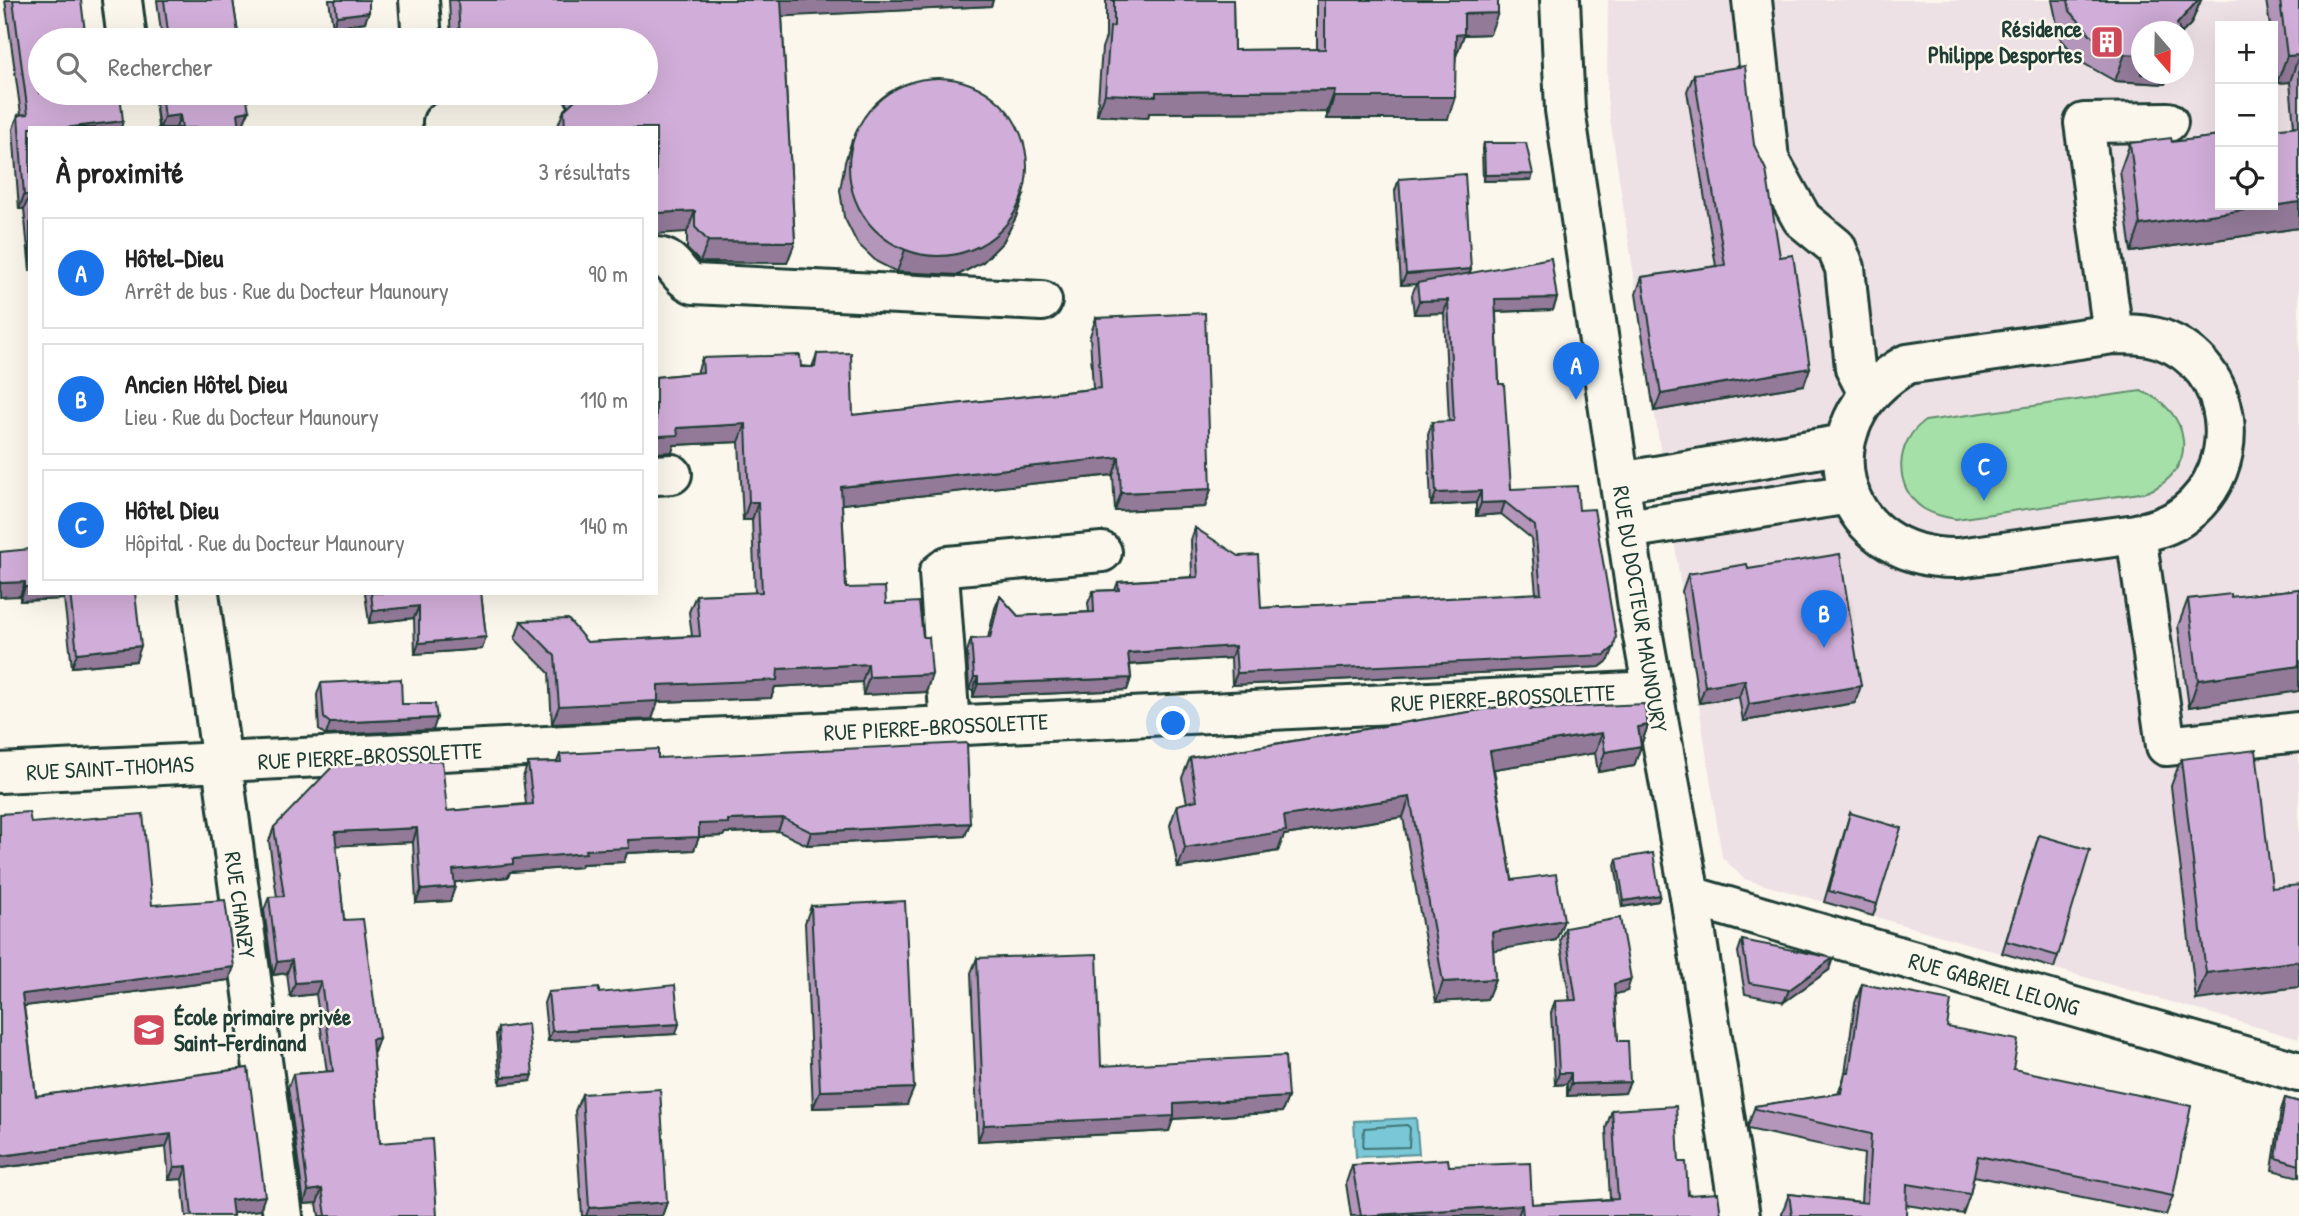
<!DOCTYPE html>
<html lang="fr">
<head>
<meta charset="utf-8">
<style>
  body { margin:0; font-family:"Patrick Hand",sans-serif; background:#f2f2f2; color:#222 }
  .controls { position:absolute; right:21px; top:21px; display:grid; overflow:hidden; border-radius:0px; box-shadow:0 7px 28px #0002 }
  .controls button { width:63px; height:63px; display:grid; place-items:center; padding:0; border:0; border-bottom:2px solid #e0e0e0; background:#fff; color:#222; font:35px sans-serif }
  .compass { position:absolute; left:2131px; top:21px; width:63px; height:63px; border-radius:50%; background:#fff; box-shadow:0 7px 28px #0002; rotate:160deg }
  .you { position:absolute; left:1174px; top:724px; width:24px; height:24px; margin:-18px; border:5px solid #fff; border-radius:50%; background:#1a73e8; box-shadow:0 0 0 10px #1a73e833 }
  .badge { display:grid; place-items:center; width:46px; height:46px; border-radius:50%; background:#1a73e8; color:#fff; font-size:23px; font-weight:700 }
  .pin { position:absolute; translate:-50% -58px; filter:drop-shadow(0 2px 4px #0008) }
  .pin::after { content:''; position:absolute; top:37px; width:24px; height:21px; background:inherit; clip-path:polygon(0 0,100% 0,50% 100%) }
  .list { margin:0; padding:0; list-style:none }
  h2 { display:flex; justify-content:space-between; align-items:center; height:91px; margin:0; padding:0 28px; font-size:30px }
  h2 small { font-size:23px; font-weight:400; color:#767676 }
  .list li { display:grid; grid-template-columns:46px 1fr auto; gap:21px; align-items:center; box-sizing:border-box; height:112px; margin:0 14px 14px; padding:0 14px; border:2px solid #e0e0e0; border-radius:0px }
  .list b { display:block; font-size:26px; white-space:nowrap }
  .list p { margin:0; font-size:23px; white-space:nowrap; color:#767676 }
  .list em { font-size:23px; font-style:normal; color:#767676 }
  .icon { flex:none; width:38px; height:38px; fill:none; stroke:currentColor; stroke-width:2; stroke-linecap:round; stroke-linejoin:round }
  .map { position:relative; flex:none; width:2299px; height:1216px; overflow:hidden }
  .search { position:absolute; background:#fff; box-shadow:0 7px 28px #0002; left:28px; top:28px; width:630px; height:77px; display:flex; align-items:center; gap:18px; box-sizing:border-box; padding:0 24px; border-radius:38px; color:#767676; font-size:26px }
  .panel { position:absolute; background:#fff; box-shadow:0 7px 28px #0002; left:28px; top:126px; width:630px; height:469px; border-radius:0px }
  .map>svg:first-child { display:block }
  .built { fill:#eee1e6; fill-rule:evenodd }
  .grass { fill:#a4e0a7; stroke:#628e6e; stroke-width:2 }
  .water { fill:#7ac8d7; stroke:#569096; stroke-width:2 }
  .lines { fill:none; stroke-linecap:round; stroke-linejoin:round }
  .shore { stroke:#437575; stroke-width:2 }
  .minor-casing { stroke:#1f3d34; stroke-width:44 }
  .major-casing { stroke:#1f3d34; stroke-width:44 }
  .minor { stroke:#fbf7ec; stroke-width:38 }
  .major { stroke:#fbf7ec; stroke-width:38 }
  .wall { fill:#b496bb; stroke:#1f3d34; stroke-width:2 }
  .shaded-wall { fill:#927a98; stroke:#1f3d34; stroke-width:2 }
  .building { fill:#d1aed9; stroke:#1f3d34; stroke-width:2 }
  .labels { text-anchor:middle; stroke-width:5; stroke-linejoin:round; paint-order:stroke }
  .poi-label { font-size:23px; font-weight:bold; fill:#1f3d34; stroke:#fbf7ec; text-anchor:end }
  .street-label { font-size:23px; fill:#1f3d34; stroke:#fbf7ec }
</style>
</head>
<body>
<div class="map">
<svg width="2299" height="1216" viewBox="0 0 2299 1216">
  <rect width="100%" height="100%" fill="#fbf7ec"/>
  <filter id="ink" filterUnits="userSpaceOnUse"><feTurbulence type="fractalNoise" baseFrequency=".0143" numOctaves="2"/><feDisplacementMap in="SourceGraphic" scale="14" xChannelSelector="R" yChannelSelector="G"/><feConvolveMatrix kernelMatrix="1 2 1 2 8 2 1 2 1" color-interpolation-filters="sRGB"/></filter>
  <g filter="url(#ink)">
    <path class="built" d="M1608,0H2299V1039L1744,879L1722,857L1607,99ZM2220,26H2273V205H2220ZM2142,32H2184V74H2142Z"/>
    <path class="grass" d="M2141,391C2191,410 2201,470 2147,492L1956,519C1945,517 1934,515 1924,509C1892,488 1895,441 1925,421Z"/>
    <path class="water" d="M1416,1118L1419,1154L1356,1157L1354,1121Z"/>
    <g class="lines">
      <path class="shore" d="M1407,1125L1410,1128L1409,1147L1363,1148L1364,1128Z"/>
      <defs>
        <path id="minor" d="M122,0L127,40
          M419,0L422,40
          M1752,0L1769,159L1802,219L1836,247L1845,268L1855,368L1868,393
          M134,93L138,128
          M443,122L548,112
          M656,257C676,258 677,278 694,284L1042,301
          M2113,334C2129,334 2145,334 2161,339C2236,366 2246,467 2185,514C2170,526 2153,530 2136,534L1958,558C1835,560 1801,424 1907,364Z
          M2113,334L2084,123L2168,122
          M656,475L672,474
          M1620,482L1845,444
          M1627,529L1850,494
          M2136,534L2166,746L2299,732
          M199,593L283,1216
          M950,726L939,573L948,566L1102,552
          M0,773L1652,691
          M1690,896L2299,1072"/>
        <path id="major" d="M1560,0L1565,110L1639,614L1690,896L1740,1216"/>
      </defs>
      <use href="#minor" class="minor-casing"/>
      <use href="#major" class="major-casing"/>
      <use href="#minor" class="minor"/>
      <use href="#major" class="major"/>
    </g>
    <path class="wall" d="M5,0H81L30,128V271L24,209H19L13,129L18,115L21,114Z
      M157,0H233L239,40H162Z
      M329,0H369L365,22L333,27Z
      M449,0H993L991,6L782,16L795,242L787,263L700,262L687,249V232L656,128H557L564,110L568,106L565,99L556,93H646V40H451Z
      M1106,0H1233L1234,50L1317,49V0H1498L1490,34L1464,35L1456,56L1448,119H1327V112L1149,113L1148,118L1097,115L1102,48L1106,37Z
      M2052,0H2201L2191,24L2141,74H2169L2165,84L2115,81L2081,62L2060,38Z
      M2266,0H2299V228L2131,252L2120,171L2130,143L2172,142L2294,127L2290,82L2277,83L2273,51V26H2270Z
      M1694,74L1754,145L1780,257L1804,385L1654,411L1636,294L1642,277L1716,266L1687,91Z
      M154,93H246L243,125L240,126V128H159Z
      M852,140L1016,217L1003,242L983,262L958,275L897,272L877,262L857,243L844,217L840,190L845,162Z
      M1484,143L1533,174L1531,180L1483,181L1482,149Z
      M1399,179L1470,273L1557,298L1553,310L1496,312L1499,384L1511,489L1579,510L1609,660L1600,667L1232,685L1231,658L1130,665L1131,678L1127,690L973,697V690H969L967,652L971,639L988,638L995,608L1000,596L1018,616L1089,612L1088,603L1093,591L1115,590L1118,582L1192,577L1191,540L1195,528L1261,608L1536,594L1531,538L1501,514L1476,516V503L1431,506L1428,435L1432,422H1449L1444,313L1414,314L1412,295L1416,284L1401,285L1395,191Z
      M1096,318L1211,489L1205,507L1115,511L1113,475L842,504L846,588L886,604L923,637L932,674L926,692L863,695L862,682L775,687L771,698L658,702L652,719L552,724L549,673L515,639L521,621L587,642L692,636L689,612L696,595L755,593L752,520H743L739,442L674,445L672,452L656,453V377L697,373L702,358L812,367L817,354L853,415L1093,389L1090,336Z
      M30,549V593H135L136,661L72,667L64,599L20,601V596Z
      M1748,569L1855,703L1743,721L1739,697L1699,703L1682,591L1688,574Z
      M2299,589V691L2189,707L2178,626L2188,599L2231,597Z
      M365,593H481L486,637L482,649L415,654L414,618L369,623Z
      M321,683L402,704L433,730L326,735L319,730L317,695Z
      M1542,700L1539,709L1648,725L1634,766L1598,772L1595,753L1494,769L1512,880L1564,920L1556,940L1493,950L1495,979L1487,999L1436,1002L1403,817L1284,835L1278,851L1178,868L1170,825L1177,805L1187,803L1182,778L1190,758Z
      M560,754L658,758L970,823L965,836L807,845L778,831L725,833L723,836L699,837L694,850L627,853L624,862L582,864L581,867L510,872L508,877L455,882V887L450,901L416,903L413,842L336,845L344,920L379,1038L374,1052H373L380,1143L437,1216H319L317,1203L304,1204L288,1087L293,1074L327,1072L316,994L290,997L287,973L273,975L264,910L269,897H277L269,841L274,827L447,811L526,804L523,777L528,763L557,762Z
      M2181,759L2272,888L2196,1000L2171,786Z
      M1850,813L1877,904L1873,916L1824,902Z
      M31,823L152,905L229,980L24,1006L36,1096L248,1068L260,1210L232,1213L233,1216H186L182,1179L169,1180L166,1147L0,1168Z
      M2039,835L2058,956L2054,968L2002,953Z
      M1617,859L1660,895L1658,901L1622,907L1615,865Z
      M811,906L907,1105L813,1108L805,923Z
      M1565,928L1627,991L1615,994L1618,1041L1625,1093L1567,1096V1084L1555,1085L1551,1013L1555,1001H1570L1560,940Z
      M1742,940L1829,970L1784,1002L1745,994L1738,952Z
      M977,958L1101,1066L1288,1097L1282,1112L1173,1119L1169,1131L978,1141L971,973Z
      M1862,984L1947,1027L2013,1069L2173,1196L2166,1215L1974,1176L1970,1194L1963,1214L1906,1205V1216H1782V1213L1789,1194L1861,1202L1864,1154L1748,1129V1126L1755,1106L1838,1094L1845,1074L1855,1003Z
      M548,992L599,993L676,1034L548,1041L544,1003Z
      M498,1028L531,1081L500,1084L496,1034Z
      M582,1094L667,1202L662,1216H582L575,1111Z
      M2285,1098L2299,1102V1177L2272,1170L2281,1110Z
      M1612,1110L1679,1162L1688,1195L1721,1216H1351L1346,1183L1352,1165L1449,1166L1532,1204L1610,1199L1606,1128Z"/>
    <path class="shaded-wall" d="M779,0H993L991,6L773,17Z
      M2198,0H2201L2191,24L2183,32H2174L2177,24Z
      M369,12L365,22L333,27L337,16Z
      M1498,13L1490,34L1464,35L1456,56L1448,57L1464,14Z
      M560,35L558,40H468Z
      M2125,54L2141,55V74H2169L2165,84L2115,81Z
      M2299,55L2290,82L2277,83L2287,56Z
      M1335,90L1327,112L1149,113L1148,118L1097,115L1105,94L1156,92Z
      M1334,97H1455L1448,119H1327Z
      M249,111L243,125L233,127L238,113Z
      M180,115L176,128H160L164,117Z
      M123,121L121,128H63Z
      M1533,174L1531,180L1483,181L1485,175Z
      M30,194L24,209H19L24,195Z
      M1024,195L1016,217L1003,242L983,262L958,275L897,272L905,250Z
      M2299,202V228L2131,252L2140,225Z
      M695,211L687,232L656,234V213Z
      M708,241L795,242L787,263L700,262Z
      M1471,269L1467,281L1401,285L1406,274Z
      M1557,298L1553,310L1491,312L1495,299Z
      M1448,300L1444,313L1414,314L1419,301Z
      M1810,368L1804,385L1654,411L1661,394Z
      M746,424L739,442L674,445L672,452L656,453V438L677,428Z
      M1119,457L1113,475L834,505L841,487Z
      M1211,489L1205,507L1115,511L1121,493Z
      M1481,491L1476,503L1431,506L1436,493Z
      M749,502H758L752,520H743Z
      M1505,502L1501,514L1476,516L1481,503Z
      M25,582L20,596L0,597V583Z
      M25,587H30V593H66L64,599L20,601Z
      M419,606L414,618L369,623L373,611Z
      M486,637L482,649L415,654L419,643Z
      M141,646L136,661L72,667L77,653Z
      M1235,646L1231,658L1123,665L1128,653Z
      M1614,647L1609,660L1600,667L1232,685L1237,673Z
      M868,664L862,682L775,687L771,698L658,702L652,719L552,724L559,706L658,685L778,669Z
      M2299,666V691L2189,707L2198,680Z
      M932,674L926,692L863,695L869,677Z
      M974,677H978L973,690H969Z
      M1131,678L1127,690L973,697L978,684Z
      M1745,680L1739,697L1699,703L1705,686Z
      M1861,686L1855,703L1743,721L1749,704Z
      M1542,700L1535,720L1531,709Z
      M437,718L433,730L326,735L330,723Z
      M1648,725L1641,745L1638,727Z
      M1602,733L1595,753L1483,771L1490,751Z
      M1641,746L1634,766L1598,772L1605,752Z
      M1410,797L1403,817L1284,835L1278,851L1178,868L1185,848L1284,816Z
      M783,818L778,831L725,833L723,836L699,837L694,850L627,853L624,862L582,864L581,867L510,872L508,877L448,883L453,870L513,859L585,850L628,840L699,824L728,820Z
      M970,823L965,836L807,845L811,832Z
      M417,828L413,842L330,846L335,832Z
      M455,887L450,901L416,903L421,890Z
      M1660,895L1658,901L1622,907L1624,901Z
      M1564,920L1556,940L1484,952L1492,932Z
      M1833,958L1829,970L1784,1002L1789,990Z
      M292,960L287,973L273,975L277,962Z
      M2299,961V987L2196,1000L2206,973Z
      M234,967L229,980L17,1007L22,994Z
      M1495,979L1487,999L1436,1002L1443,982Z
      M1631,979L1627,991L1610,996L1614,984Z
      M321,981L316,994L290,997L295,983Z
      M679,1024L676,1034L548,1041L552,1031Z
      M379,1038L374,1052L367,1053L372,1039Z
      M1559,1073H1571L1567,1084L1555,1085Z
      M533,1075L531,1081L500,1084L502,1077Z
      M1630,1082L1625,1093L1567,1096L1571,1084Z
      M914,1088L907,1105L813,1108L820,1091Z
      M1288,1097L1282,1112L1173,1119L1169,1131L978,1141L984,1125L1174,1104Z
      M171,1134L166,1147L0,1168V1156Z
      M187,1166L182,1179L169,1180L174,1167Z
      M322,1189L317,1203L304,1204L308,1191Z
      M265,1196L260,1210L226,1214L231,1200Z
      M667,1202L662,1216H586L589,1208Z
      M1522,1205L1518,1216H1362Z"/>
    <path class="building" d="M13,0H81L86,40H40V93H120L123,121L64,128H30V197V194L24,195L18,115L28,114Z
      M164,0H233L239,40H169Z
      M335,0H369V12L337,16Z
      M458,0H781L795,242L708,241L695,227V211L656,213V128H565L564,110L575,100L577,93H646V40H560V35L460,40Z
      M1114,0H1233L1234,50L1325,49V0H1498V13L1464,14V34L1456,35L1455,97H1334L1335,90L1156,92V96L1105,94L1110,27L1114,26Z
      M2068,0H2198L2177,24L2180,32H2141V55L2125,54L2091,35L2070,11Z
      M2280,0H2299V55L2287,56Z
      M1745,66L1754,145L1766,170L1780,257L1793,255L1810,368L1661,394L1642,277L1725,265L1694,74Z
      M849 167a89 89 0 1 1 178 0a89 89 0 1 1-178 0Z
      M161,93H246L249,111L238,113L240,128H182L180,115L164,117Z
      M2299,126V202L2140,225L2130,143L2171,138L2172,142L2220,136V205H2273V129Z
      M1484,143H1526L1533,174L1485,175Z
      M1465,174L1471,269L1406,274L1399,179Z
      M1551,258L1557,298L1495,299L1499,384H1504L1511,489L1577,486L1579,510L1594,509L1616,637L1614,647L1605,655L1237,673L1235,646L1128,653L1131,678L978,684V677H974L971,639L990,638L1000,596L1018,616L1094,612L1093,591L1119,590L1118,582L1198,577L1195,528L1239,556L1258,555L1261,608L1541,593L1535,526L1505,502L1481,503V491L1436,493L1432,422L1454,421L1448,300L1419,301L1417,283Z
      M1205,313L1211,489L1121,493L1119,457L841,487L846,588L885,587L886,604L919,602L923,637H929L932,674L869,677L868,664L778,669L777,680L658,685V701L559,706L555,656L521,621L568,619L587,642L700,636L696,595L762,592L758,502H749L746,424L677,428L678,435L660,436L656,438V377L703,372L702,358L800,355L801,367H815L817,354L851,353L853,415L1101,388L1096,318Z
      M30,549V587H25V582L0,583V552Z
      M1840,554L1861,686L1749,704L1745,680L1705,686L1688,574L1747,564L1748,569Z
      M2299,589V666L2198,680L2188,599L2231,594V597Z
      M70,593H135L141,646L77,653Z
      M371,593H481L486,637L419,643V606L373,611Z
      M401,679L402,704H435L437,718L330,723L324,718L321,683Z
      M1542,700L1531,709L1644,704L1648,725L1638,727L1641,746L1605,752L1602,733L1490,751L1512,880L1556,874L1564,920L1492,932L1495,979L1443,982L1410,797L1284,816L1286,831L1185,848L1177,805L1197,800L1190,758Z
      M967,743L970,823L811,832L783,818L728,820V823L699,824V837L628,840L629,848L585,850L586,853L513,859V864L453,870L455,887L421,890L417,828L335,832L344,920L363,919L379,1038L372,1039L380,1143L432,1139L437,1216H326L322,1189L308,1191L293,1074L333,1071L321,981L295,983L292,960L277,962L269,897L284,896L274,827L334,765L442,760L447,811L533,804L528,763L561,762L560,754L658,749V758Z
      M2256,750L2272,888L2299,885V961L2206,973L2181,759Z
      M29,812L31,823L143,814L152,905L225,900L234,967L22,994L36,1096L248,1068L265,1196L231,1200L233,1216H192L187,1166L174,1167L171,1134L0,1156V814Z
      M1850,813L1901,828L1877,904L1829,891Z
      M2039,835L2090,850L2058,956L2006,941Z
      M1653,853L1660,895L1624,901L1617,859Z
      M905,901L914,1088L820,1091L811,906Z
      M1620,918L1631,979L1614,984L1618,1041H1628L1630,1082L1571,1084V1073H1559L1555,1001L1576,1000L1565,928Z
      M1742,940L1833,958L1789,990L1749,983Z
      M1097,954L1101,1066L1285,1056L1288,1097L1174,1104V1116L984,1125L977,958Z
      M1862,984L1951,1001L1947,1027L2018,1040L2013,1069L2191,1106L2173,1196L1978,1156L1970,1194L1907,1184L1906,1216H1792L1789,1194L1867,1203L1871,1134L1756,1109L1755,1106L1841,1093L1845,1072H1849Z
      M675,985L679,1024L552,1031L548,992L599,988V993Z
      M528,1024L533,1075L502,1077L498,1028Z
      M660,1089L667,1202L589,1208L582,1094Z
      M2285,1098L2299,1102V1165L2276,1158Z
      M1676,1106L1679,1162H1686L1688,1195L1718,1193L1721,1216H1523L1522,1205L1361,1216L1352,1165L1448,1159L1449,1166L1530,1163L1532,1204L1618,1199L1612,1110Z"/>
  </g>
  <defs>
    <symbol id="building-square" viewBox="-11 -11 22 22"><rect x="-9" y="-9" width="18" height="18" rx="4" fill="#d1495b" stroke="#fbf7ec"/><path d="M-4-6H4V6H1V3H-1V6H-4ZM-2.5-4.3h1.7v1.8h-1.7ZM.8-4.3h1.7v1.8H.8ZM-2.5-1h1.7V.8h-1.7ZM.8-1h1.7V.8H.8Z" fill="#fff"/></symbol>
    <symbol id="school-square" viewBox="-11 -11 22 22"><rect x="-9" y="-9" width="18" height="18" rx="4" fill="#d1495b" stroke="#fbf7ec"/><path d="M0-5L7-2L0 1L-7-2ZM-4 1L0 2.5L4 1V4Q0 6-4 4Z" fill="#fff"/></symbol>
  </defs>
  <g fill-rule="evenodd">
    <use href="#building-square" x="2088" y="23" width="38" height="38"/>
    <use href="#school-square" x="130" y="1011" width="38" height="38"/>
  </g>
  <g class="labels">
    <g class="poi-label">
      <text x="2082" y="37">Résidence<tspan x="2082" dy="26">Philippe Desportes</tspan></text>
      <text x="174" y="1025" text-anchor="start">École primaire privée<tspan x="174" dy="26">Saint-Ferdinand</tspan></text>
    </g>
    <g class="street-label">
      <text transform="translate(1640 609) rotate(81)" y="8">RUE DU DOCTEUR MAUNOURY</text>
      <text transform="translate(1503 698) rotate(-3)" y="8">RUE PIERRE-BROSSOLETTE</text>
      <text transform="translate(936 727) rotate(-3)" y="8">RUE PIERRE-BROSSOLETTE</text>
      <text transform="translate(370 756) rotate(-3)" y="8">RUE PIERRE-BROSSOLETTE</text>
      <text transform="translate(110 768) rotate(-3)" y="8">RUE SAINT-THOMAS</text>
      <text transform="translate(240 905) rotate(82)" y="8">RUE CHANZY</text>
      <text transform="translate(1994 984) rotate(16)" y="8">RUE GABRIEL LELONG</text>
    </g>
  </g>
</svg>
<div class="controls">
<button>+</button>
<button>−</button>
<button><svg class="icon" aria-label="locate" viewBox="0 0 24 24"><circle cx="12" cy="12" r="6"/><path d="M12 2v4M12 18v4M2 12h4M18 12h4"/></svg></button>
</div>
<svg class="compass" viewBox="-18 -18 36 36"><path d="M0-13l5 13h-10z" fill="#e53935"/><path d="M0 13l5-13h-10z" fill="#767676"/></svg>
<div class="you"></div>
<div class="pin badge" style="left:1576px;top:400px">A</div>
<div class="pin badge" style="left:1824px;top:648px">B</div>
<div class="pin badge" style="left:1984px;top:501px">C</div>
<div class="search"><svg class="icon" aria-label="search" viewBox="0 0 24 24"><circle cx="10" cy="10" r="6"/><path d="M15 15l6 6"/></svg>Rechercher</div>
<section class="panel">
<h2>À proximité<small>3 résultats</small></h2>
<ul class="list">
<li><span class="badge">A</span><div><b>Hôtel-Dieu</b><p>Arrêt de bus · Rue du Docteur Maunoury</p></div><em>90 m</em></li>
<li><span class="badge">B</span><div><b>Ancien Hôtel Dieu</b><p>Lieu · Rue du Docteur Maunoury</p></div><em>110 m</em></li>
<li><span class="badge">C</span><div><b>Hôtel Dieu</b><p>Hôpital · Rue du Docteur Maunoury</p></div><em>140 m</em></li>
</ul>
</section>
</div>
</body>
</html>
